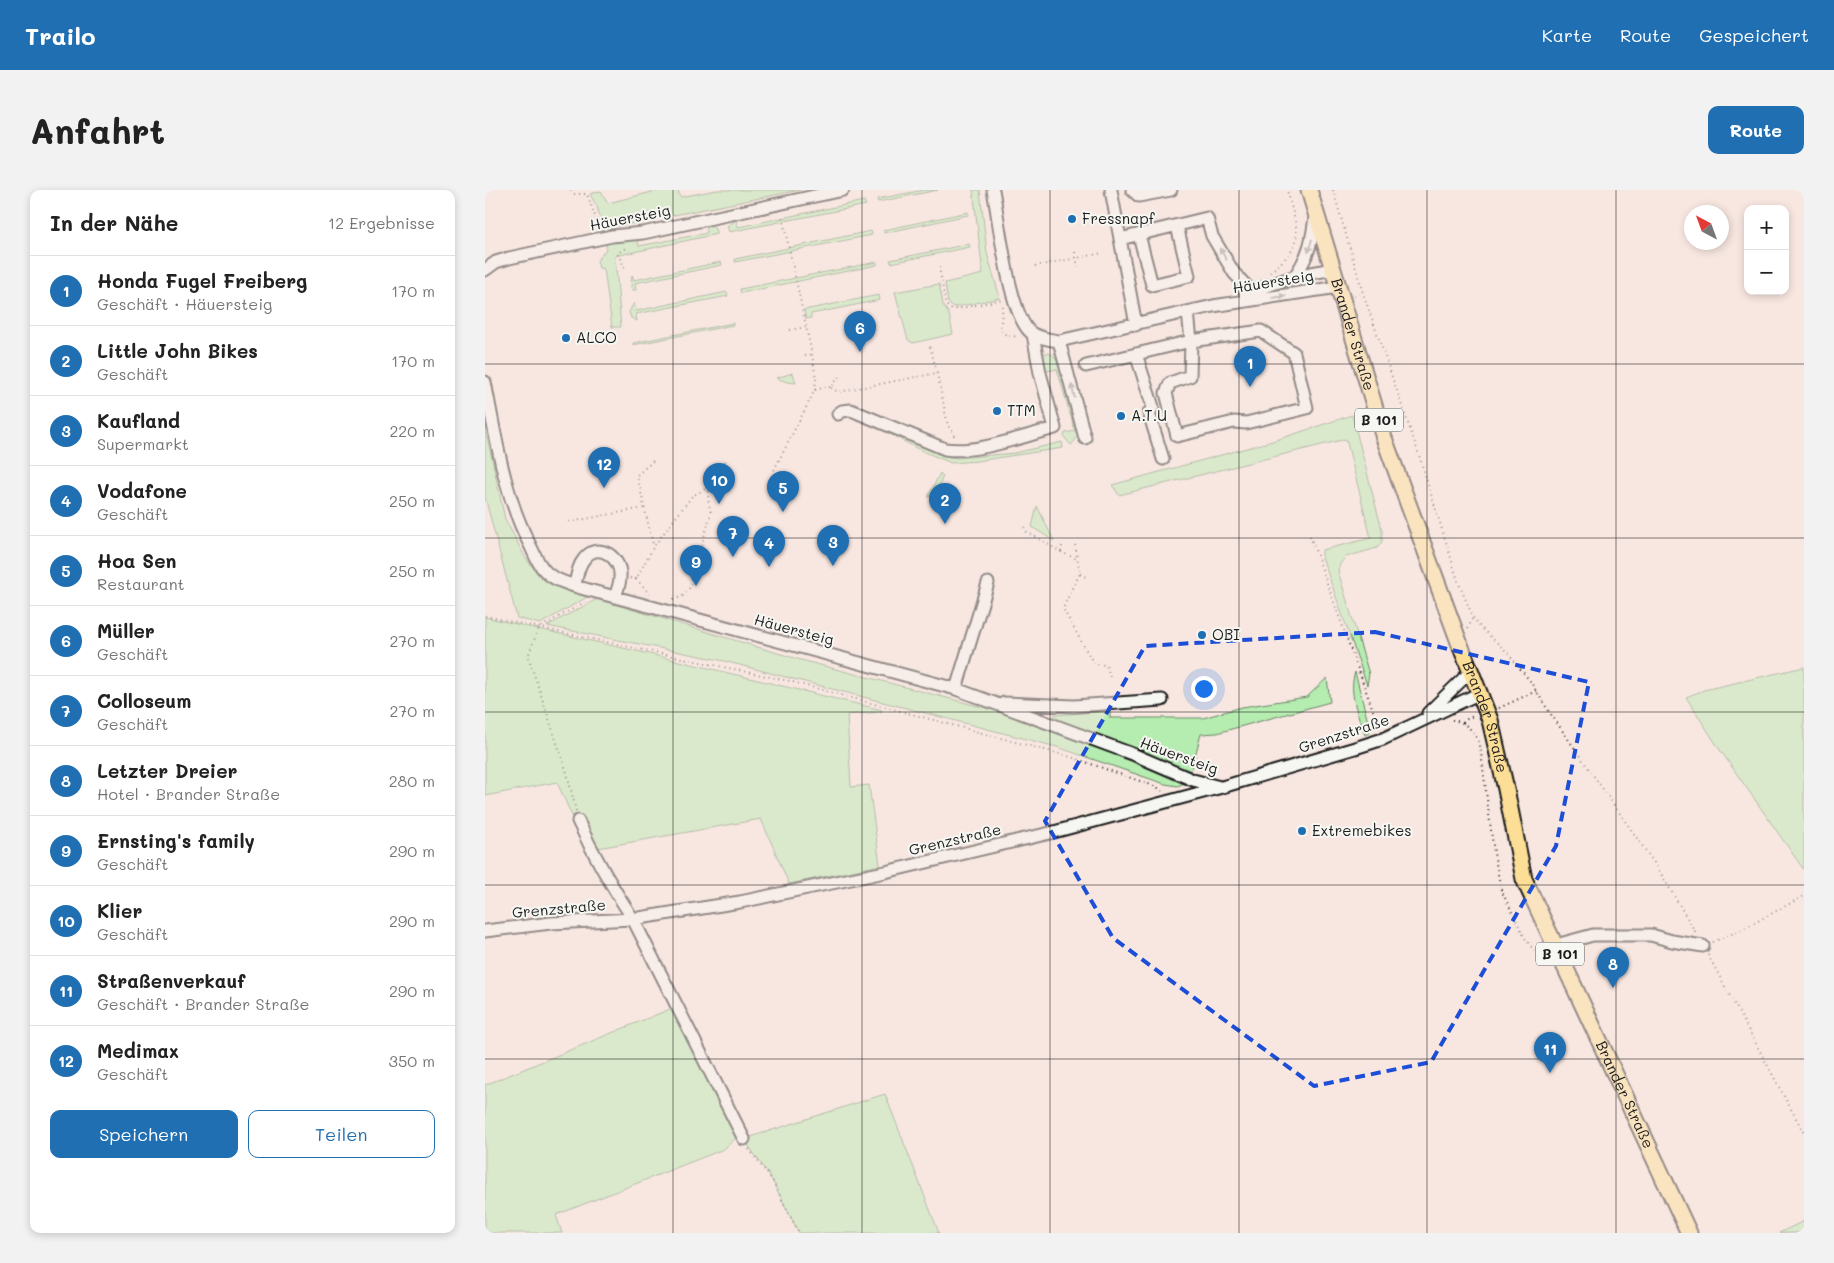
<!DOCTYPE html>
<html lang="de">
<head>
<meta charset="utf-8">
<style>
  body { margin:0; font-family:Mali,sans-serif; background:#f2f2f2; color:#222 }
  .controls { position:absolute; right:15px; top:15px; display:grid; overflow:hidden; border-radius:10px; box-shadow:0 2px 8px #0003 }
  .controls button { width:45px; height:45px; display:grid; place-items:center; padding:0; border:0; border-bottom:1px solid #e0e0e0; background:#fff; color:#222; font:25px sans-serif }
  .compass { position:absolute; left:1199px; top:15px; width:45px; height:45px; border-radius:50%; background:#fff; box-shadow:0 2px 8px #0003; rotate:319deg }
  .you { position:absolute; left:718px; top:498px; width:18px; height:18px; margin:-12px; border:4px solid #fff; border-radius:50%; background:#1a73e8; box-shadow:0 0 0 8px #1a73e833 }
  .badge { display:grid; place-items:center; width:32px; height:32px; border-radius:50%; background:#1f6fb2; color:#fff; font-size:16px; font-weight:700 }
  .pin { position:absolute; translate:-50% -41px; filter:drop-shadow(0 1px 2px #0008) }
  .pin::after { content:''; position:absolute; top:26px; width:18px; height:15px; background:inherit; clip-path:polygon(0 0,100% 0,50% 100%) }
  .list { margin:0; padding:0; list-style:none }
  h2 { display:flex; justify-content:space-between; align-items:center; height:65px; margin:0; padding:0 20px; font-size:21px }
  h2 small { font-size:16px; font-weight:400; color:#767676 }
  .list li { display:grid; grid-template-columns:32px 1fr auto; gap:15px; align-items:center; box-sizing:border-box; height:70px; padding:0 20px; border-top:1px solid #e0e0e0 }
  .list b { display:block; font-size:19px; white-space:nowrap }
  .list p { margin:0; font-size:16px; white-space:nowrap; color:#767676 }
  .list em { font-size:16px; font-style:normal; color:#767676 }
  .actions { display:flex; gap:10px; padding:15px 20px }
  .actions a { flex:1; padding:11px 0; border:1px solid #1f6fb2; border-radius:10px; text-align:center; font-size:18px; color:#1f6fb2 }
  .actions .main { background:#1f6fb2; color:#fff }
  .map { position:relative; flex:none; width:1319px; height:1043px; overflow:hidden; border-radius:10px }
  header { display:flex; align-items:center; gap:30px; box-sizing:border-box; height:70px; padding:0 25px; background:#1f6fb2; color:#fff }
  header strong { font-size:24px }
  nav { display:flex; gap:28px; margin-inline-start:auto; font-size:18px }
  .intro { display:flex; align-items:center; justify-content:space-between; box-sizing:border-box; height:120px; padding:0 30px }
  h1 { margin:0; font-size:35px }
  .button { padding:12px 22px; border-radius:10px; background:#1f6fb2; color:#fff; font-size:18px; font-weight:700 }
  main { display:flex; gap:30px; padding:0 30px }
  aside { flex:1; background:#fff; border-radius:10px; box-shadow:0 2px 8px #0003 }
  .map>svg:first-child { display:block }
  .green { fill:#b5ecaf; stroke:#688466 }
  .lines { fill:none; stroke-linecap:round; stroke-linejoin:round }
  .minor-casing { stroke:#1c1c1c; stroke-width:15 }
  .major-casing { stroke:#1c1c1c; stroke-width:19 }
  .path { stroke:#1c1c1c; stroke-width:2; stroke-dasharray:1 4; stroke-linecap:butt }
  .minor { stroke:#f6f6f2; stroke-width:11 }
  .major { stroke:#fcde96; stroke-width:15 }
  .oneway { fill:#949492 }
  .marked { fill:none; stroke:#1d4ed8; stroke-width:4; stroke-dasharray:10 6; stroke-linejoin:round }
  .grid { fill:none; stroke:#1c1c1c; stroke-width:1; stroke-opacity:0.55 }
  .poi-dot { fill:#1f6fb2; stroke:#f6f6f2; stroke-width:2 }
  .labels { text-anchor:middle; stroke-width:4; stroke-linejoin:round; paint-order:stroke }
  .shield { fill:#f6f6f2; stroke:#5d5d5c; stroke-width:1 }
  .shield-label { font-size:14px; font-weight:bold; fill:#1c1c1c }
  .street-label { font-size:15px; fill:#1c1c1c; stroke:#f6f6f2 }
  .poi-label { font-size:15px; fill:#1c1c1c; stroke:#f6f6f2; text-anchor:start }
</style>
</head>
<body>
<header>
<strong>Trailo</strong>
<nav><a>Karte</a><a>Route</a><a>Gespeichert</a></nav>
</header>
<div class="intro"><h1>Anfahrt</h1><a class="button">Route</a></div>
<main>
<aside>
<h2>In der Nähe<small>12 Ergebnisse</small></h2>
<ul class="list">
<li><span class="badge">1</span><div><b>Honda Fugel Freiberg</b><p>Geschäft · Häuersteig</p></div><em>170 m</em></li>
<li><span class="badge">2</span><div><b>Little John Bikes</b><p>Geschäft</p></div><em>170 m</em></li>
<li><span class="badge">3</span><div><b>Kaufland</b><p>Supermarkt</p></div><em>220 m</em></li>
<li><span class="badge">4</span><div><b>Vodafone</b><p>Geschäft</p></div><em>250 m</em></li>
<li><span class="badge">5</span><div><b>Hoa Sen</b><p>Restaurant</p></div><em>250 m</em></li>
<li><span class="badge">6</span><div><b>Müller</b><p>Geschäft</p></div><em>270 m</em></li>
<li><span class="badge">7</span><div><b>Colloseum</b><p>Geschäft</p></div><em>270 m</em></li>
<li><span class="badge">8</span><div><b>Letzter Dreier</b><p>Hotel · Brander Straße</p></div><em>280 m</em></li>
<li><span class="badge">9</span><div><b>Ernsting's family</b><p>Geschäft</p></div><em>290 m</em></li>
<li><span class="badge">10</span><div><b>Klier</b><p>Geschäft</p></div><em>290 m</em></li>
<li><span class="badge">11</span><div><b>Straßenverkauf</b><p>Geschäft · Brander Straße</p></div><em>290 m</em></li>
<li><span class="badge">12</span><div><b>Medimax</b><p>Geschäft</p></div><em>350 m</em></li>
</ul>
<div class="actions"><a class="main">Speichern</a><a>Teilen</a></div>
</aside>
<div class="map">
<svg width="1319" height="1043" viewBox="0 0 1319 1043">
  <rect width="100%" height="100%" fill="#f8e7e1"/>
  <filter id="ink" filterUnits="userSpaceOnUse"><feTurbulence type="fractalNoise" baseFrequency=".02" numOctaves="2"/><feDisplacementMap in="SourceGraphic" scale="10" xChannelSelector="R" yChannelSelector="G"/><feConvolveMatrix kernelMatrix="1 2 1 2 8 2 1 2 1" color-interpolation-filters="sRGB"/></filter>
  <g filter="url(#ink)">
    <path class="green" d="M175,0H193L195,7L232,0H315L119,39L112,17L105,4L116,1L123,13Z
      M439,0H453L393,12L392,9Z
      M488,0H495L502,63L515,108L471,117L466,116L463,112L460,93L498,84Z
      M379,11L381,15L244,42L242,36L251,30L253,37Z
      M483,22V25L399,43V40Z
      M221,36H226L230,39L232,44L130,66L136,137H127L119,79L114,78L112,71L121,59L122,50L152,47L154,56L222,43Z
      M386,41L387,45L250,72V69Z
      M484,54L485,57L406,73L405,70Z
      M236,72L237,75L150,93L151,100H148L146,98L147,85L149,90Z
      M392,72V75L256,103L255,99Z
      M454,94L458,115L464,124L468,144L428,153L423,150L410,102Z
      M242,102L243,106L151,124L152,131L146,128L144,122L149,113L151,121Z
      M394,105L395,110L326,124V128L321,129L319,120Z
      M248,133V135L148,155V153Z
      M558,163C562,163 566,163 569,166C574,171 593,233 593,242C593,247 590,251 586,255L579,247L580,243L590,241L572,179L562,181Z
      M308,183L311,193L302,192L291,188Z
      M867,225L897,340V352L892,358L861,367L855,374L853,381L884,484L882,495L837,367V360L886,348L861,249L634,305L627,295L791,250Z
      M391,234L464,267L473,268L530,263L577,252L578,258L492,271L466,273L435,260L390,236Z
      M0,237L20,329L40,367L52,383L65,394L104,406L55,434L32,428L0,307Z
      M455,283L458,286L451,304L443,307Z
      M552,316L569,351L547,337Z
      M112,409L316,470L566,535L699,593L693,596L680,594L572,557L235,470L62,436Z
      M0,427L169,465L397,520L396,522L362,525L366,597L384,595L395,675L304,694L276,629L102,660L72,592L0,606Z
      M1319,477V680L1233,557L1201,507L1219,500Z
      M870,482L885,540L884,543L880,545C873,525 863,503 870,482Z
      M842,488L845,512L732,543L716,544L706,581L593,541L569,528V525L625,521V528H718L757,517L822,507Z
      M190,817L255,944L239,959L71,1025L77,1043H0V895Z
      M400,904L454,1043H314L287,990L259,949Z
      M1319,1031V1043H1294Z"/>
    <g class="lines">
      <defs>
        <path id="minor" d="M508,0C514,29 524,130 548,144C556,148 566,150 574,151L728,116L853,97
          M626,0L651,135
          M647,0L654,6L686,0
          M654,45L667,95L704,86L692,36
          M635,49L722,28L727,46L749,83L767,102
          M0,80L11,72L24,68L127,46L158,43L358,0
          M810,86C824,65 827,51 830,27
          M760,104L810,86L848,79
          M574,151L600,248
          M651,164L668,217L664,223L678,269
          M601,176L706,151L776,141L809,163L822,218L761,233L749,232L692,246L681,203L685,193L705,186L706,151L703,122
          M0,192C11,248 19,306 46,357C50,366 54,376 62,383C73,393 100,399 115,403L471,499L650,565L708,590L735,597
          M353,224L357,221L366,220L460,259C492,264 538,246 570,238L555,183L548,144
          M90,395C92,386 93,376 99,369C113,350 137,368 135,387C135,394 132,401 130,407
          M471,499L503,393
          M519,513L589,516L677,510
          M943,523L986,481
          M93,631C109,666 127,697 148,729L259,949
          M0,741L66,733L148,729L255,712L400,682L565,643L737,597L870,558L898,549L995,503
          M1071,755L1108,745H1166L1187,751L1218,756"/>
        <g id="major">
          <path id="s1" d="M824,0L899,248L974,452L1005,530L1021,599L1039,689L1204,1043"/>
        </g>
      </defs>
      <use href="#minor" class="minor-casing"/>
      <use href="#major" class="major-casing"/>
      <path class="path" d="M86,0L89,4H102L114,37
        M848,0L878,103L933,262L974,394L988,427L995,437L1022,462L1045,491L1063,520L1172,677L1211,743
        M590,62L593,77
        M550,76L618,63
        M454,77L461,115L467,120L516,110
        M140,78L132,63L143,57
        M785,82C823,52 812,42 802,0
        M869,106L878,103
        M518,116L515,139L521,145L534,147
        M305,140L321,137
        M320,166L327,164
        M452,183L463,236L469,243V249
        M346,198L353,202L452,183L445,156
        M330,200L343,196L346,198L355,185
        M168,271L152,285L168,355
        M289,280L330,200L331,189L327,164L297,26
        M84,332L159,318
        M539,337L542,342L576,362L592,369
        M825,346L894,537
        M590,355L595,384L586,400L578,419L609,474L621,475L626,490
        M576,362L577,356
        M595,384L603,388
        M145,388L151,389L169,356L207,306L222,298
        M151,389L165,404
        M188,409L197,407L204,399L226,323C219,296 226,292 241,270
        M0,426L304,491L586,567L672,597L677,601
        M983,439L988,427
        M1014,518L1051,501
        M967,530C980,531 991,543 995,555L1009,663L1016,700L1041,750L1059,773L1065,776
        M978,533L982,529L988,526
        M91,621L82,583L43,466L54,438L100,412
        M1228,752L1258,739L1319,706
        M1223,765L1319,943
        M264,959L287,990L314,1043"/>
      <use href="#minor" class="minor"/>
      <use href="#major" class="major"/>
    </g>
    <defs><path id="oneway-solid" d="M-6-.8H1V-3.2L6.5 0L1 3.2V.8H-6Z" transform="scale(1.25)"/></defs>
    <g class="oneway">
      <use href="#oneway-solid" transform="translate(825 56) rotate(105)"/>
      <use href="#oneway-solid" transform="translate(738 64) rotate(-120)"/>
      <use href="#oneway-solid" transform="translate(794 107) rotate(-8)"/>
      <use href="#oneway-solid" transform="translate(588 201) rotate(-105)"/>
    </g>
  </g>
  <path d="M0 0H1319V1043H0ZM890,442L1104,492L1071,656L946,872L829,896L628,748L560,631L660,456Z" fill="#f8e7e1" fill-opacity=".55" fill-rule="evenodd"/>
  <path class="marked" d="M890,442L1104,492L1071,656L946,872L829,896L628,748L560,631L660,456Z"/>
  <path class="grid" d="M188,0V1043M377,0V1043M565,0V1043M754,0V1043M942,0V1043M1131,0V1043M0,174H1319M0,348H1319M0,522H1319M0,695H1319M0,869H1319"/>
  <g class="poi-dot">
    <circle cx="587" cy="29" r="5"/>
    <circle cx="81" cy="148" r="5"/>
    <circle cx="512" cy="221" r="5"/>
    <circle cx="636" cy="226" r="5"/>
    <circle cx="717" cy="445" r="5"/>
    <circle cx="817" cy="641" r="5"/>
  </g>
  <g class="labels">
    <g class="shield">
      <rect x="870" y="218.5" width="48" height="23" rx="4"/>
      <rect x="1051" y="752.5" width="48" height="23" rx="4"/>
    </g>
    <g class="shield-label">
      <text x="894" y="235">B 101</text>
      <text x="1075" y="769">B 101</text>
    </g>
    <g class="street-label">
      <text transform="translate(145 28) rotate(-11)" y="5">Häuersteig</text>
      <text transform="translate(788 92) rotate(-9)" y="5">Häuersteig</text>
      <text dy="5" stroke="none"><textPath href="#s1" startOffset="151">Brander Straße</textPath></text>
      <text transform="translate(309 440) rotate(15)" y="5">Häuersteig</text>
      <text dy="5" stroke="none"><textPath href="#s1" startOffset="556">Brander Straße</textPath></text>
      <text transform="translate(859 544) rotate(-18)" y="5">Grenzstraße</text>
      <text transform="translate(694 566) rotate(20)" y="5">Häuersteig</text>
      <text transform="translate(470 650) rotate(-13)" y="5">Grenzstraße</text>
      <text transform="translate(74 719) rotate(-5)" y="5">Grenzstraße</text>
      <text dy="5" stroke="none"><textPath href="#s1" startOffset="961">Brander Straße</textPath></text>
    </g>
    <g class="poi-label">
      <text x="597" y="34">Fressnapf</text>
      <text x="91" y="153">ALCO</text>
      <text x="522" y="226">TTM</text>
      <text x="646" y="231">A.T.U</text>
      <text x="727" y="450">OBI</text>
      <text x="827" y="646">Extremebikes</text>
    </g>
  </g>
</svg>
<div class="controls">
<button>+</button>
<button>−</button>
</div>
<svg class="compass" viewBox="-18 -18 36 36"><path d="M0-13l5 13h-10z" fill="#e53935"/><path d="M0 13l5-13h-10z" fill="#767676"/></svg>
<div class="you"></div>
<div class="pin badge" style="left:765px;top:197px">1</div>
<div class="pin badge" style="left:460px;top:334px">2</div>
<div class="pin badge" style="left:348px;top:376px">3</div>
<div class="pin badge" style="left:284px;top:377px">4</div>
<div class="pin badge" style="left:298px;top:322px">5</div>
<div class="pin badge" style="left:375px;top:162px">6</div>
<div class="pin badge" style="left:248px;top:367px">7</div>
<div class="pin badge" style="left:1128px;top:798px">8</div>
<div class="pin badge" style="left:211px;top:396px">9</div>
<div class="pin badge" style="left:234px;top:314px">10</div>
<div class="pin badge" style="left:1065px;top:883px">11</div>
<div class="pin badge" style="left:119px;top:298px">12</div>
</div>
</main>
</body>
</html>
